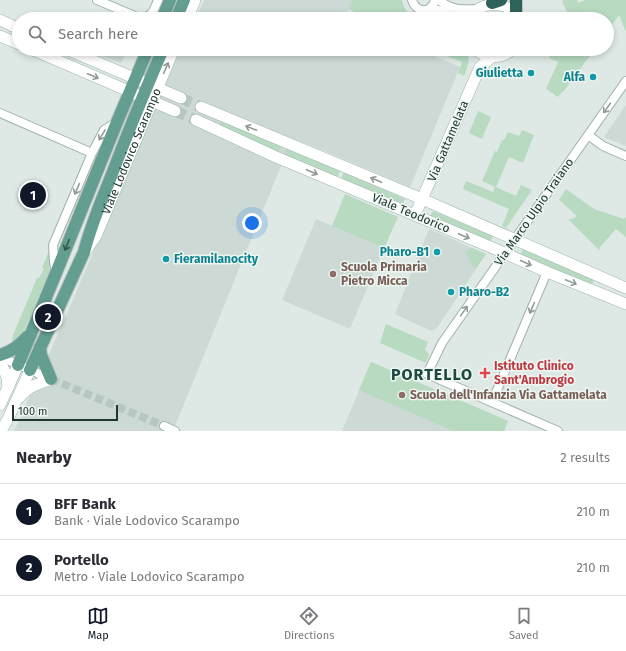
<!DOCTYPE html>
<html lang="en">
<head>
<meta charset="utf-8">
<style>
  body { margin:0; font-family:"Fira Sans",sans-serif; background:#f2f2f3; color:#2b2b33 }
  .scale { position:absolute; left:12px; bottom:10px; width:106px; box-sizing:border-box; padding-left:4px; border:2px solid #203832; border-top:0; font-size:11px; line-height:14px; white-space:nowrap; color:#203832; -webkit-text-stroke:3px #eef6f2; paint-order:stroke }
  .you { position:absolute; left:252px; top:223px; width:14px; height:14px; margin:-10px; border:3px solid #fff; border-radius:50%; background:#1a73e8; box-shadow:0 0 0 6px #1a73e833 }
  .badge { display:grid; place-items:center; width:26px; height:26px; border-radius:50%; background:#111827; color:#fff; font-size:13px; font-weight:700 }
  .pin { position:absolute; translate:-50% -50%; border:2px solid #fff; box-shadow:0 1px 4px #0006 }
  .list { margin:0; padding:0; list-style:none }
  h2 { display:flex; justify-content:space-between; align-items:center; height:52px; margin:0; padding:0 16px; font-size:17px }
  h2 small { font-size:13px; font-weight:400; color:#7c7c81 }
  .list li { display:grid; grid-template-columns:26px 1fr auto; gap:12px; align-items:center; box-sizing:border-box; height:56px; padding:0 16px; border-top:1px solid #e1e1e2 }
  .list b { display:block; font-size:15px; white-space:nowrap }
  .list p { margin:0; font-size:13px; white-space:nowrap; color:#7c7c81 }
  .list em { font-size:13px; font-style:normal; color:#7c7c81 }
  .icon { flex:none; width:22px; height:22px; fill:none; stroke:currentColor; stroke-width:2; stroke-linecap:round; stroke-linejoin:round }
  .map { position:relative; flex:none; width:626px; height:431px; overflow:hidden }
  .search { position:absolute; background:#fff; box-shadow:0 2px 6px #0003; left:12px; right:12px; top:12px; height:44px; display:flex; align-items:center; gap:10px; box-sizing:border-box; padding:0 14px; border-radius:22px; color:#7c7c81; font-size:15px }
  .sheet { height:164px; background:#fff }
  nav { display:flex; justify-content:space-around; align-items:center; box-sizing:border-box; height:56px; border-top:1px solid #e1e1e2; background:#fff; font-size:11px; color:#7c7c81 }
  nav a { display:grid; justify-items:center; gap:2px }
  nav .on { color:#111827 }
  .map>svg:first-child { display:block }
  .built { fill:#ccd9d4 }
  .green { fill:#b7dac1 }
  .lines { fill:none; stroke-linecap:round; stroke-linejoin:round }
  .street-tunnel { stroke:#b8c6c1; stroke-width:8; stroke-dasharray:8 4; stroke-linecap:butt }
  .secondary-tunnel { stroke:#b8c6c1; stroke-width:11; stroke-dasharray:11 5.5; stroke-linecap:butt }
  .street-casing { stroke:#a1b0ac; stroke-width:10 }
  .secondary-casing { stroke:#9eb5ad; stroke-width:12 }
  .primary-casing { stroke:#bcc3c2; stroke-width:14 }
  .highway-casing { stroke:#bcc3c2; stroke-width:14 }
  .street { stroke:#fff; stroke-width:8 }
  .secondary { stroke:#fff; stroke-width:11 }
  .primary { stroke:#649e90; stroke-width:12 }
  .highway { stroke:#2d635a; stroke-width:12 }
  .oneway { stroke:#909c98 }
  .oneway2 { stroke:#34574e }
  .culture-dot { fill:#0f9aa8; stroke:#eef6f2; stroke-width:1.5 }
  .education-dot { fill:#8d6e63; stroke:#eef6f2; stroke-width:1.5 }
  .health-dot { fill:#e0444e; stroke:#eef6f2; stroke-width:1.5 }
  .labels { text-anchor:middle; stroke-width:3; stroke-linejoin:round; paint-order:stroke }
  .culture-label { font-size:12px; font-weight:bold; fill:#0d838f; stroke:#eef6f2; text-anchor:end }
  .street-label { font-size:12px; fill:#203832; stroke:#eef6f2 }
  .education-label { font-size:12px; font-weight:bold; fill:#785e54; stroke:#eef6f2; text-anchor:start }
  .health-label { font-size:12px; font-weight:bold; fill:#be3a42; stroke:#eef6f2; text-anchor:start }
  .district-label { font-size:16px; font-weight:bold; letter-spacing:1px; fill:#1d4940; stroke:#eef6f2 }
</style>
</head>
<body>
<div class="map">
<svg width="626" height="431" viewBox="0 0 626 431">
  <rect width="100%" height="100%" fill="#dee9e5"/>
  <path class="built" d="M204,0H353L345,17L349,19H195Z
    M94,49H128L121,63L93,53Z
    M181,49H418L460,67L410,187L310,145L292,139L173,431H14L63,323L169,75Z
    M626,105V146L604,137Z
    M316,219L384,248L350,329L282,300Z
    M429,229L486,254L437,328L431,331L395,314Z
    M371,362L508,421L504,431H342Z"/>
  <path class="green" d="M353,0H402C404,11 412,21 424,18C428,18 432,15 436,14L447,19H369L348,9Z
    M564,0H577L578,3L585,0H626V32L619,15L607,32V19H570L562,1Z
    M430,49H466C471,59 468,66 464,76L458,73L462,62Z
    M553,49H557L568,54L570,49H595L563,92H562L558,97L546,89L558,62L549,58Z
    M478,111L491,117L482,139L469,133Z
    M222,120L281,146L278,152L219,127Z
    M522,130L534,135L523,163L509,157L496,187L516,196L521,185L532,190L506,228L502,226L509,209L463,189L466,181L493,192L495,187L482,181L495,151L497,152L502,140H504L508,132L519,136Z
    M287,148L340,171L337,178L284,155Z
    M344,172L405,199L402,205L341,179Z
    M566,189L594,209L624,219L626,217V237L616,229L601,246L599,250L568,219H572L577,216L559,200Z
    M345,194L398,217L384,248L332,226Z
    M433,211L493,236L490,243L430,217Z
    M472,248L486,254L475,269L465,252Z
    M523,249L594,280L591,286L520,256Z
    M49,250L50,251V266L49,272L21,338L14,345L12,341L13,335L37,278H39L44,269L42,268Z
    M386,324L428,342L425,350L429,354L426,363L380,343Z
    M371,362L508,421L504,431H454L359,390Z"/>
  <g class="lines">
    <path class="street-tunnel" d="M51,379L164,426"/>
    <path class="secondary-tunnel" d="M181,98L201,107
      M175,111L196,120"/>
    <defs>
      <path id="street" d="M97,0L137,17C152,19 153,12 158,0
        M412,0C416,13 431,14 435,0
        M438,0C453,10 459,10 477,9
        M431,8L446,12L456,19
        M0,113L92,153
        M588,135L603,146L626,156
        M56,273L54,262L53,245L92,153L104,130L117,122
        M0,357L51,379
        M492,402L547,272
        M164,426L175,431
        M558,431L427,374L442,343L626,81"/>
      <g id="secondary">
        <path d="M187,19L195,0"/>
        <path d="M469,19C480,0 508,0 518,18"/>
        <path d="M0,20L19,29"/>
        <path d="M0,36L19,44"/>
        <path d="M31,49L175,111"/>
        <path d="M66,49L181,98"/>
        <path d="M475,49C486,59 502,59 513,49"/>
        <path d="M201,107L422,199L626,288"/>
        <path d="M196,120L276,157L493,248L547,272L626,304"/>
        <path d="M415,215L480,67L492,57"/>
        <path id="s1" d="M86,250L96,236L174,49"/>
        <path d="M0,361L7,377L8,388"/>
        <path d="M20,397C27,387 40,383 51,379"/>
        <path d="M0,405L18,365"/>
        <path d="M1,431L8,419L30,370"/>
      </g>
      <path id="primary" d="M162,19L170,0
        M176,19L184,0
        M40,347L41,355L51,379
        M0,355C11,352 20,345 27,337
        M18,365L56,273L117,122L148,49
        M30,370L84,252C91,226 101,201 111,177C127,134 145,91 163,49"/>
      <path id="highway" d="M492,3L501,0
        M516,14V0"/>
    </defs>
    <use href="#street" class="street-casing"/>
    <use href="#secondary" class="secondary-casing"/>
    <use href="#primary" class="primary-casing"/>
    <use href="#highway" class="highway-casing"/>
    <use href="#street" class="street"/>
    <use href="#secondary" class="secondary"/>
    <use href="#primary" class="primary"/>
    <use href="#highway" class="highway"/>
  </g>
  <defs><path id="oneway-shaft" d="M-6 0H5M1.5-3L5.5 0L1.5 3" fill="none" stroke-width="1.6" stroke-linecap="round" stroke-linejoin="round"/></defs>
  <g class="oneway">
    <use href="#oneway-shaft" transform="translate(166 68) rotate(-67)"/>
    <use href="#oneway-shaft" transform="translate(93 76) rotate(23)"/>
    <use href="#oneway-shaft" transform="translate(607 108) rotate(125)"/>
    <use href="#oneway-shaft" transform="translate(251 128) rotate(-158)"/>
    <use href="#oneway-shaft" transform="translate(102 135) rotate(121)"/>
    <use href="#oneway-shaft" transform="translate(312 172) rotate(23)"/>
    <use href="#oneway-shaft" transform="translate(376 180) rotate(-157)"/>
    <use href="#oneway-shaft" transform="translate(77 189) rotate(114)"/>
    <use href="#oneway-shaft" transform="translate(464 236) rotate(23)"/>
    <use href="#oneway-shaft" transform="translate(526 263) rotate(24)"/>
    <use href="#oneway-shaft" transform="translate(571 282) rotate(22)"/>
    <use href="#oneway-shaft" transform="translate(532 308) rotate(113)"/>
    <use href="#oneway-shaft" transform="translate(464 311) rotate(-55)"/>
  </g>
  <use class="oneway2" href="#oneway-shaft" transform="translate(67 245) rotate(112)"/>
  <g class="culture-dot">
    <circle cx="531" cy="73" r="4"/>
    <circle cx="593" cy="77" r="4"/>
    <circle cx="437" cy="252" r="4"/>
    <circle cx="166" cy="259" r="4"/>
    <circle cx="451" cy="292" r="4"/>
  </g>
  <g class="education-dot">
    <circle cx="333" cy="274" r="4"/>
    <circle cx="402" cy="395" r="4"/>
  </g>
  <path class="health-dot" d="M483 367h4v4h4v4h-4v4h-4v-4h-4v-4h4z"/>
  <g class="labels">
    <g class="culture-label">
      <text x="523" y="77">Giulietta</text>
      <text x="585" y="81">Alfa</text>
      <text x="429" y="256">Pharo-B1</text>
      <text x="174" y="263" text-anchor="start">Fieramilanocity</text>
      <text x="459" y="296" text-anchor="start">Pharo-B2</text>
    </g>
    <g class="street-label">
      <text transform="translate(448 141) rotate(-67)" y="4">Via Gattamelata</text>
      <text dy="4" stroke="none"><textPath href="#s1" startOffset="109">Viale Lodovico Scarampo</textPath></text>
      <text transform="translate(534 212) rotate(-55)" y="4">Via Marco Ulpio Traiano</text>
      <text transform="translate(411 213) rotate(23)" y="4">Viale Teodorico</text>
    </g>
    <g class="education-label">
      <text x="341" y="271">Scuola Primaria<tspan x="341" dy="14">Pietro Micca</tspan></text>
      <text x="410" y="399">Scuola dell'Infanzia Via Gattamelata</text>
    </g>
    <g class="health-label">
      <text x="494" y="370">Istituto Clinico<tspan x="494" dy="14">Sant'Ambrogio</tspan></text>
    </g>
    <g class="district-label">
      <text x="432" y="380">PORTELLO</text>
    </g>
  </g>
</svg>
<div class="scale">100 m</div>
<div class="you"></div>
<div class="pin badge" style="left:33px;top:195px">1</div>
<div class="pin badge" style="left:48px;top:317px">2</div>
<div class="search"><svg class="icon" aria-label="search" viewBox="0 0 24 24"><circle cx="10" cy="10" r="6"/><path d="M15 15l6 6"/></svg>Search here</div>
</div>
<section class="sheet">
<h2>Nearby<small>2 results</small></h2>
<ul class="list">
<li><span class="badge">1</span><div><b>BFF Bank</b><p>Bank · Viale Lodovico Scarampo</p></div><em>210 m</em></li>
<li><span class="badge">2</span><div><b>Portello</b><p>Metro · Viale Lodovico Scarampo</p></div><em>210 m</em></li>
</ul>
</section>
<nav>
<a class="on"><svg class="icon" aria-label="map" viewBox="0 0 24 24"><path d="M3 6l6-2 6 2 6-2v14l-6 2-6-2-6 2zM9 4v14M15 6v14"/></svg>Map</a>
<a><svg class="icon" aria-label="directions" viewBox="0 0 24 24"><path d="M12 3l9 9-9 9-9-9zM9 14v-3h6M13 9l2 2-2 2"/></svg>Directions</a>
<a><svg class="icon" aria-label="saved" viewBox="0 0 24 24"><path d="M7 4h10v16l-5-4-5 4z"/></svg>Saved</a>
</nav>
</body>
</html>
